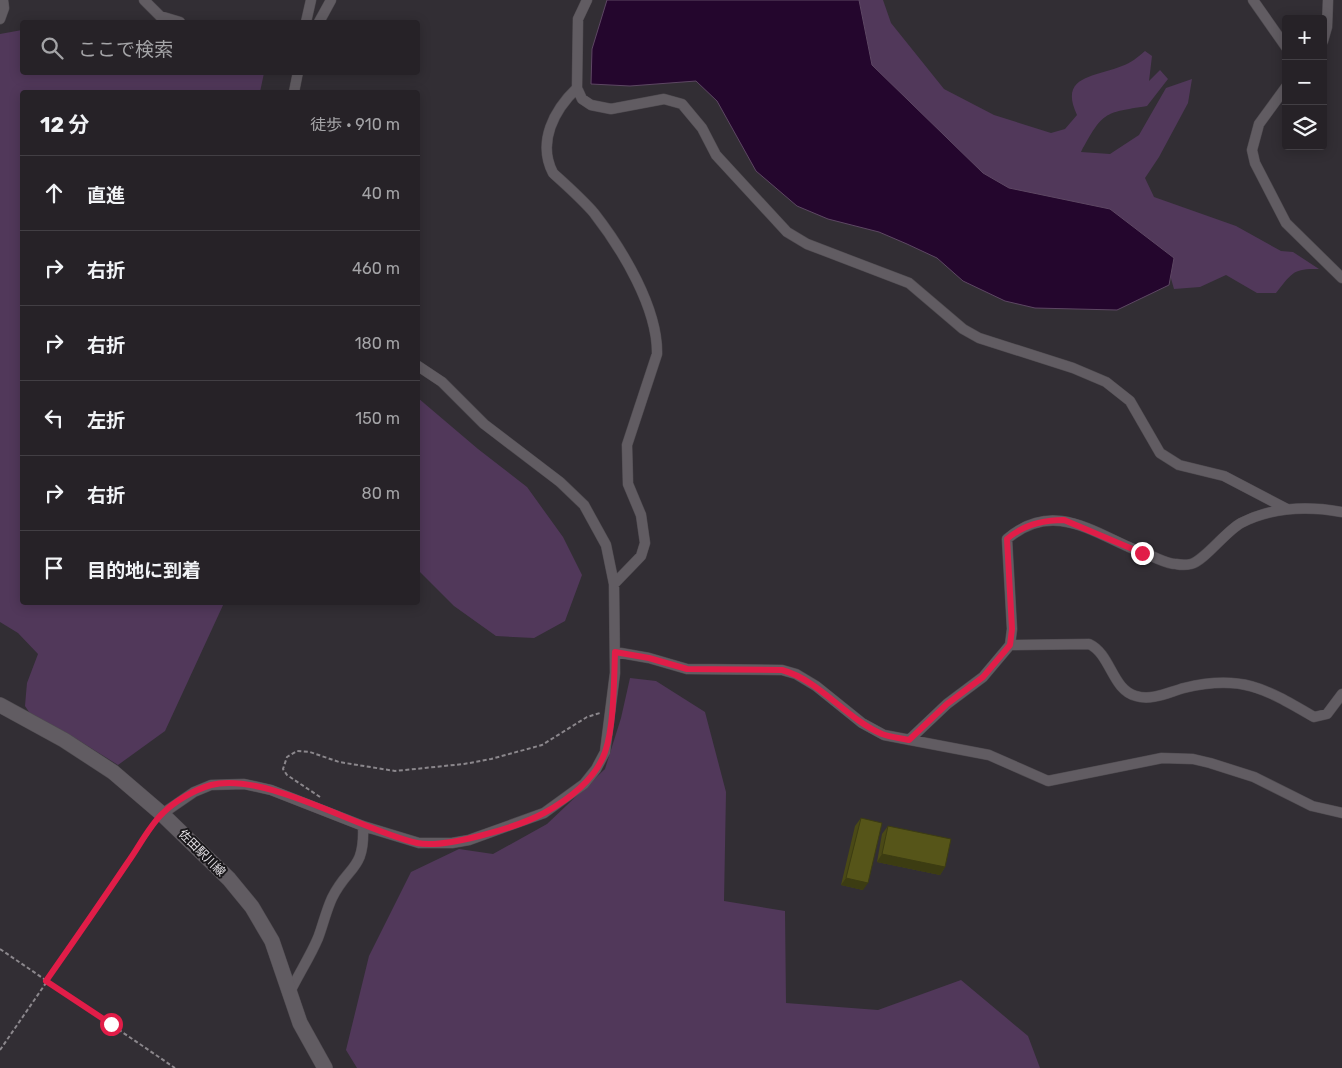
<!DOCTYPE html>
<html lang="ja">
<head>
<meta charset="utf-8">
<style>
  body { margin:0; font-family:Rubik,"Noto Sans JP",sans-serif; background:#2e2a2f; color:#f1f3f6 }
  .controls { position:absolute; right:15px; top:15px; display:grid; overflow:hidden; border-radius:5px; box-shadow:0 2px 12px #0003 }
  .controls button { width:45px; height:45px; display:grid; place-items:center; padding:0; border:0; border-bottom:1px solid #423f44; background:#262227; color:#f1f3f6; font:25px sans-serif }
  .stop { position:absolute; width:15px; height:15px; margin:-11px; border:4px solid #e11d48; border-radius:50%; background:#fff }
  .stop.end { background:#e11d48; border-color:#fff; box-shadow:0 1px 5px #0008 }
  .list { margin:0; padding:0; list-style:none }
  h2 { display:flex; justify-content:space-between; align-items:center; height:65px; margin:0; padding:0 20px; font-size:21px }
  h2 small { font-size:16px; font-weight:400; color:#a4a4a7 }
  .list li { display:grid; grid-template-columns:32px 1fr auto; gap:15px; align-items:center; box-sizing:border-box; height:75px; padding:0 20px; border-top:1px solid #423f44 }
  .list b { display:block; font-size:19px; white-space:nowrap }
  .list em { font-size:16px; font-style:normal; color:#a4a4a7 }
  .icon { flex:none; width:28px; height:28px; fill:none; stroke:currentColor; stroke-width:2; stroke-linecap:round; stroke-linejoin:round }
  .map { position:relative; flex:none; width:1342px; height:1068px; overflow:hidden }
  .search { position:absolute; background:#262227; box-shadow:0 2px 12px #0003; left:20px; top:20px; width:400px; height:55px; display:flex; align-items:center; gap:12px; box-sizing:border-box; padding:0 18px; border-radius:5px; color:#a4a4a7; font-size:19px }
  .panel { position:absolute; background:#262227; box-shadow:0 2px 12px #0003; left:20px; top:90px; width:400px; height:515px; border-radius:5px }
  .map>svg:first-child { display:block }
  .green { fill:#51385a }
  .water { fill:#24062d; stroke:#5d4763 }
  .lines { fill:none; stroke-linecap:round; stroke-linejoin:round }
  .street-casing { stroke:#4e4a4f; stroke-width:11 }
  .secondary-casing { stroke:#4e4a4f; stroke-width:16 }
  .path { stroke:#8b878c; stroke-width:2; stroke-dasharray:4 2.5; stroke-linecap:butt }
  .street { stroke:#615c62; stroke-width:10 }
  .secondary { stroke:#615c62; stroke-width:15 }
  .wall { fill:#4a4916 }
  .shaded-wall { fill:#3c3c12 }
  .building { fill:#565519; stroke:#3c3c12 }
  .route { stroke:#e11d48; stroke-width:6 }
  .labels { text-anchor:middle; stroke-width:4; stroke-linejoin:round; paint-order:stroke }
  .street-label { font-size:12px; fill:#e1dee2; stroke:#19171a }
</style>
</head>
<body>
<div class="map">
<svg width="1342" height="1068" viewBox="0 0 1342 1068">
  <rect width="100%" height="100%" fill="#322e34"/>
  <path class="green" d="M835,0H883L891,23L944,89L994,115L1051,133L1065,129L1077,115C1058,75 1096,77 1122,66C1131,63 1138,57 1145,51L1152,56L1149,81L1160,70L1168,79L1147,106C1103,113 1103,112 1081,152L1110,154L1139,135L1166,88L1192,79L1188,103L1159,157L1145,178L1154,197L1236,226L1281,251L1293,252L1319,269C1293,268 1292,273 1276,293H1257L1226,275L1200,287L1174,289L1166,261L1005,192L865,72Z
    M22,30V72L264,73L260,92H22V602L224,603L165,731L118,765L78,740L31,715L25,706L26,694L27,683L38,654L18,633L0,622V34Z
    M418,398L478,449L527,487L563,537L582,575L565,621L534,638L496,636L454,606L418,570Z
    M630,678L656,681L705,712L726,792L724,901L785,911L786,1003L878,1010L961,980L1028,1036L1040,1068H357L346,1050L369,956L411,872L459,849L493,854L547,824L605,769L621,718Z"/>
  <path class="water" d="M607,0H859L872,65L983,173L1009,188L1110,209L1174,258L1169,285L1117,310L1035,308L1005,301L963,281L937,258L907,244L879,232L828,219L797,206L756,171L717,101L696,81L630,86L591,84L592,49Z"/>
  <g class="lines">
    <defs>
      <path id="street" d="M144,0L160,16L180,22
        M587,0L578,19L577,88L582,99L591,105L611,109L664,99L682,104L702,128L716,155L787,232L807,244L909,283L963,329L979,338L1073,368L1106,382L1130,401L1160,453L1179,465L1224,476L1287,509
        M1253,0L1286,47
        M0,19L4,8L3,0
        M306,22L311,0
        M319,22L331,0
        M1323,41L1327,27L1328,0
        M1286,87L1259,124L1252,150L1255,163L1286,223L1342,278
        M577,88C554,110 537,142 553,173C567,186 582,199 594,213C622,249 658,308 657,354L627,445L628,484L641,515L645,543L641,556L614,584
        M294,92L298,72
        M1010,645L1089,644C1111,654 1112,690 1136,696C1152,701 1169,692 1184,688C1242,674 1266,689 1314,717L1327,714L1342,694
        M615,652L649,658L687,669L782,670L796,674L816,686L862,723L884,735L989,755L1048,781L1162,758L1193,759L1210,763L1254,777L1312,806L1342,813
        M909,740L947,704L983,677L1010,645L1012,629L1007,539C1057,496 1100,539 1151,556C1159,559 1168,564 1176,564C1181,565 1187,565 1191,564C1204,561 1226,531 1241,523C1272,507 1308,506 1342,512
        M162,814L194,792L211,785L244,784L271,790L363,826L419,843H452L469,840L544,813L584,784L596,769L605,752L615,673L614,584L606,545L584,505L560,482L484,424L442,382L418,366
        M289,994C298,975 310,957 318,938C323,925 326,911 332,898C348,865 365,871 363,826"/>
      <path id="secondary" d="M0,705L64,740L113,772L162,814L229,879L252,907L272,941L300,1023L325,1068"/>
    </defs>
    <use href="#street" class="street-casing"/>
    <use href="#secondary" class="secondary-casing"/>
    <path class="path" d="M320,797L287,775L283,769L287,757L297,751L310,752L339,762L395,771L464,764L491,759L542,745L587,717L600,713
      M0,949L175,1068
      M0,1050L155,824"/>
    <use href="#street" class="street"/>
    <use href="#secondary" class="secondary"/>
  </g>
  <path class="wall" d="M861,818L863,890L841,885L855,826Z
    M888,826L945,867L940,875L877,862L882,834Z"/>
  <path class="shaded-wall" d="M882,854L945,867L940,875L877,862Z
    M846,878L868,883L863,890L841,885Z"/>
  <path class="building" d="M861,818L882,823L868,883L846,878Z
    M888,826L951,839L945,867L882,854Z"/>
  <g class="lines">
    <path class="route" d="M111,1024L46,981C74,941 101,902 128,862C139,847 149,826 163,813C175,801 194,790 211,785C264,771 360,830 417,843C445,849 518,827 544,813C568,800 596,779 605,752C614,727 614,680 615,652L649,658L687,669L782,670C821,681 845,718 882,734C890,737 900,738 909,740L947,704L983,677L1010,645L1012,629L1007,539C1023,525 1044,520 1064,520L1142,553"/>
  </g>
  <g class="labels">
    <g class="street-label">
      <text transform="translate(202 853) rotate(45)" y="4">佐田駅川線</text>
    </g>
  </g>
</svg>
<div class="controls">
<button>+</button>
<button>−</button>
<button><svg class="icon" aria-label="layers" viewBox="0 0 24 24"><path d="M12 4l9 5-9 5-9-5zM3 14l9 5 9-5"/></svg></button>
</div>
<div class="stop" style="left:111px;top:1024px"></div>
<div class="stop end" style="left:1142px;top:553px"></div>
<div class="search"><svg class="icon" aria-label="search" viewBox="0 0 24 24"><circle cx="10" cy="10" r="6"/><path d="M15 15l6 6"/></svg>ここで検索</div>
<section class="panel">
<h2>12 分<small>徒歩 · 910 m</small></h2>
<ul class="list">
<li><svg class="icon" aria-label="ahead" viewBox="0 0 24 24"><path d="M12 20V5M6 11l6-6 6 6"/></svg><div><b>直進</b></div><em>40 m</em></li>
<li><svg class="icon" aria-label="right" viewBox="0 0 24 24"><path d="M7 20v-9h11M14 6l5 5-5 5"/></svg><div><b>右折</b></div><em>460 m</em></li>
<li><svg class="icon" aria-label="right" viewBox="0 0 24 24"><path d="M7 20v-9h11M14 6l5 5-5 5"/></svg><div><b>右折</b></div><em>180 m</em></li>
<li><svg class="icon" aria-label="left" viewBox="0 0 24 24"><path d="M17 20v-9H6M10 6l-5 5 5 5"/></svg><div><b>左折</b></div><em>150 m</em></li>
<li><svg class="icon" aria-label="right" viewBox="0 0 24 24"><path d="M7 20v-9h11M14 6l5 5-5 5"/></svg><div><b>右折</b></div><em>80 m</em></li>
<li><svg class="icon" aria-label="arrive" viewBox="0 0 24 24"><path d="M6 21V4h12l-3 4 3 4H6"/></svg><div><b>目的地に到着</b></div></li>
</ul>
</section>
</div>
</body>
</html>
